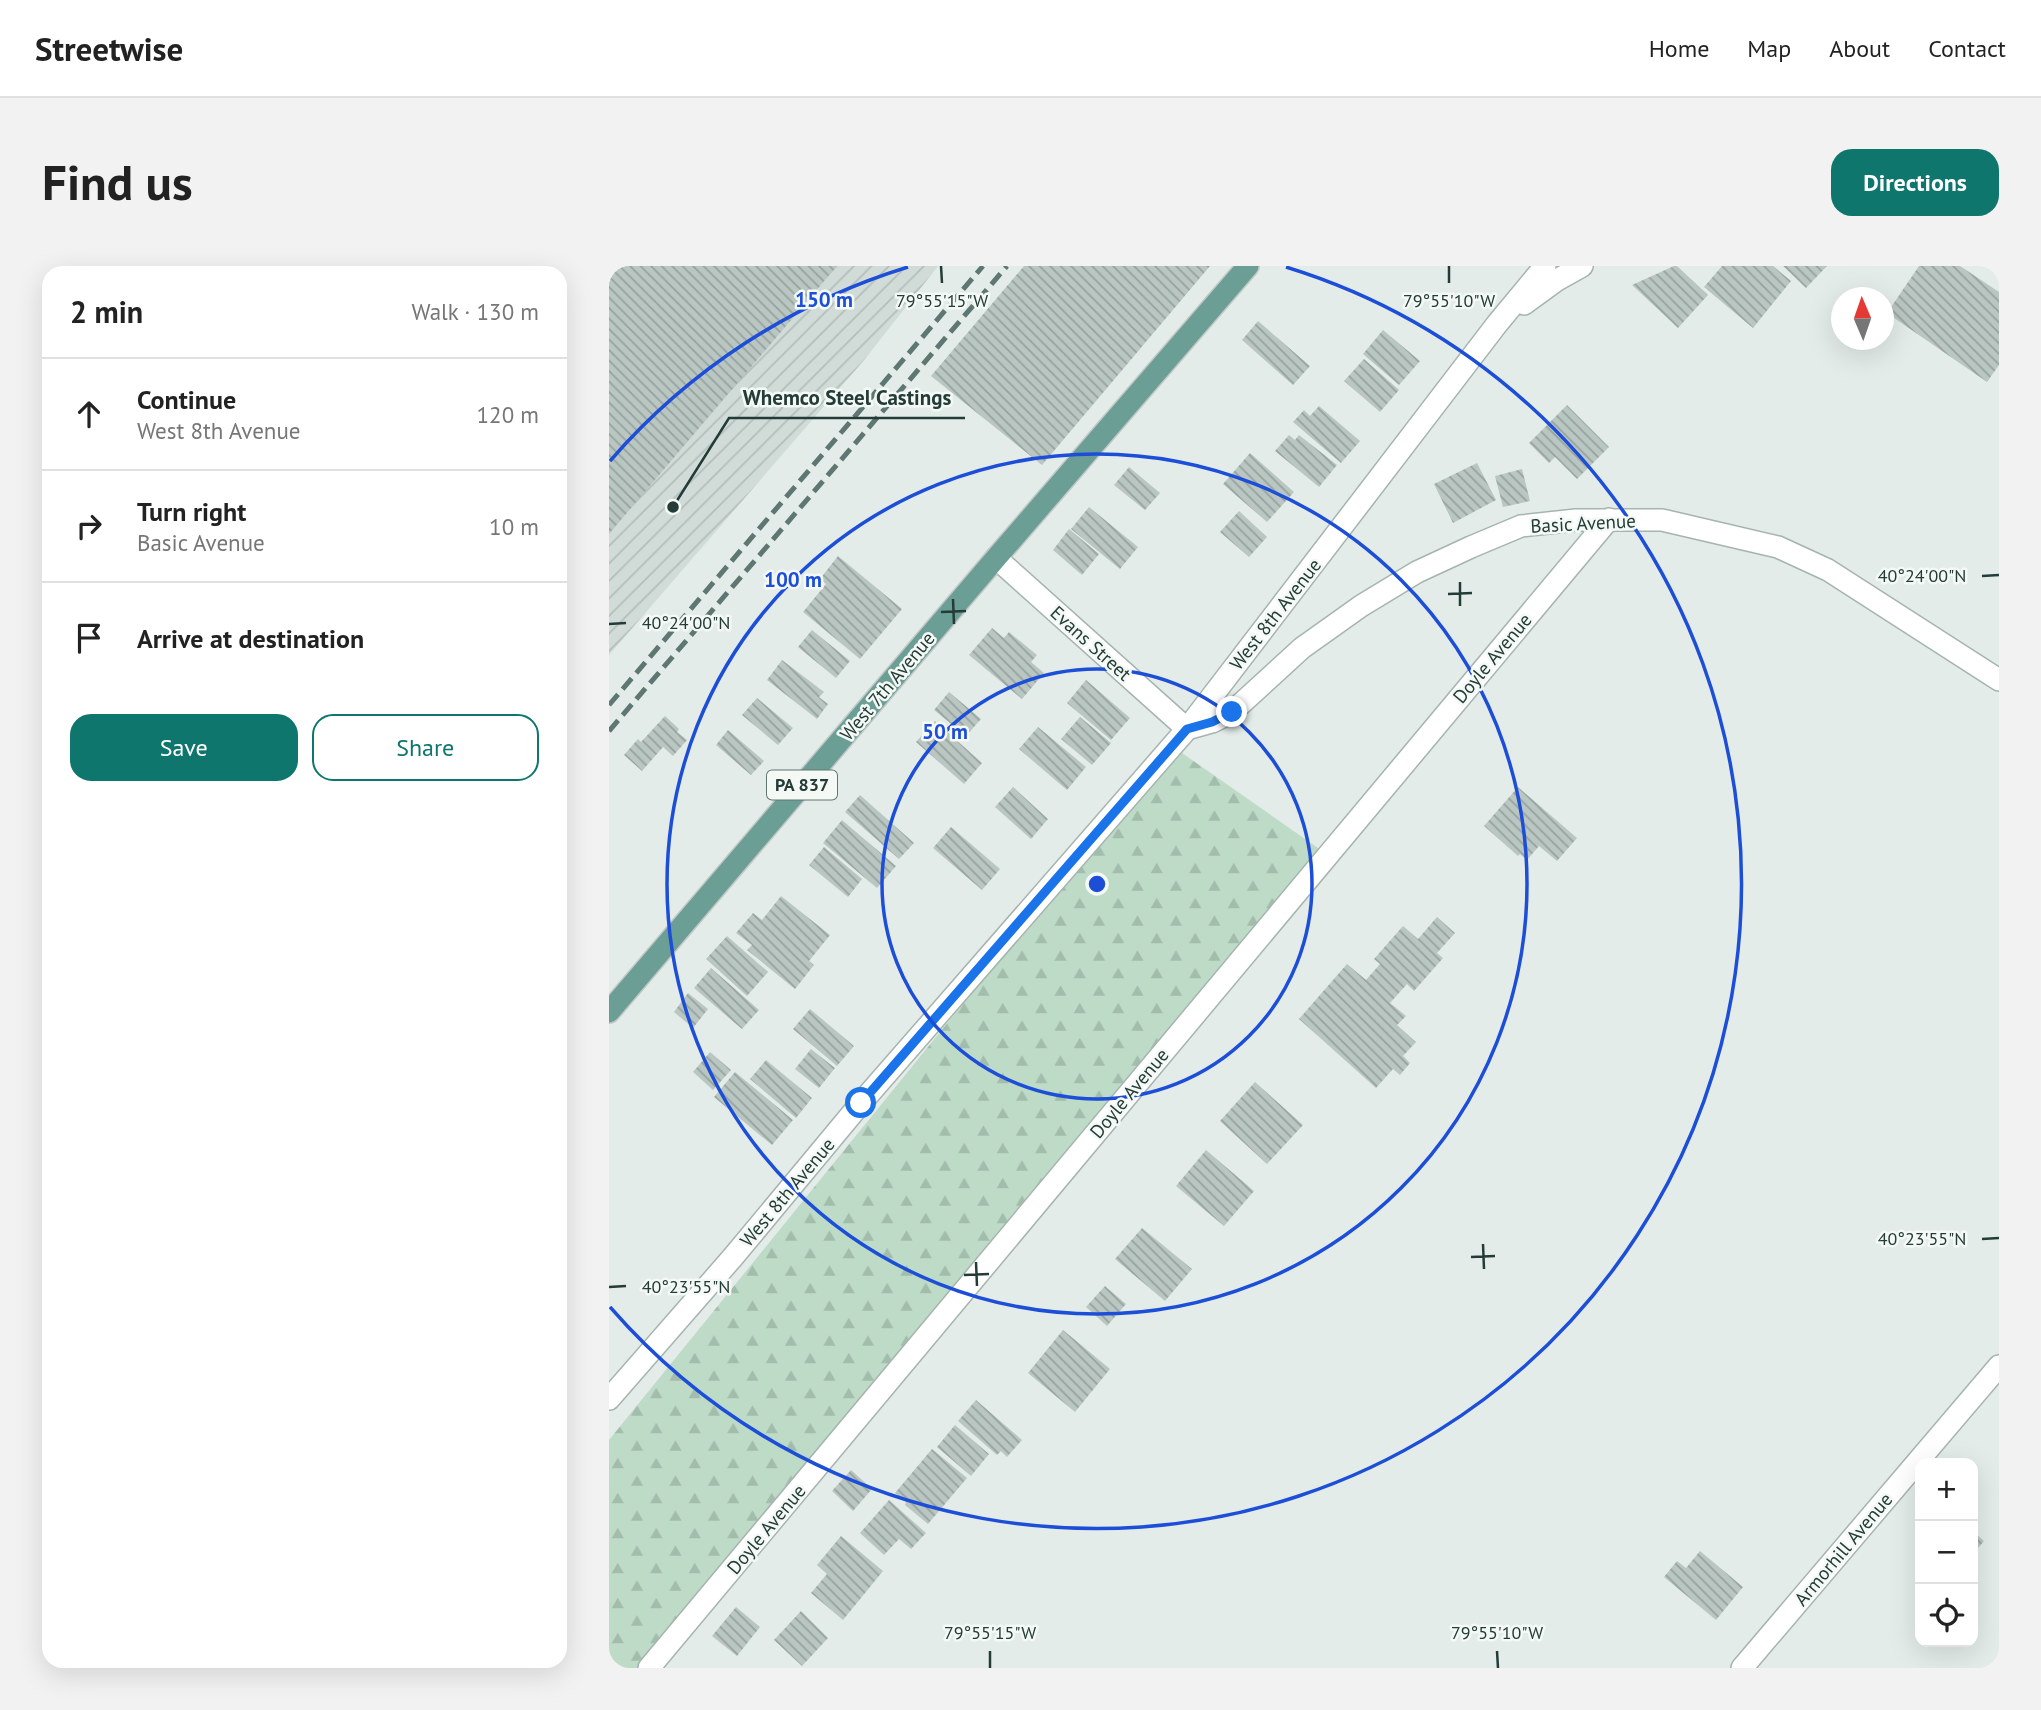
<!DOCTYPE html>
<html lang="en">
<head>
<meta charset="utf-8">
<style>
  body { margin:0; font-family:"PT Sans",sans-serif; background:#f2f2f2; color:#222 }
  .controls { position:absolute; right:21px; bottom:21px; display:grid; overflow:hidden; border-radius:14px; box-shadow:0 7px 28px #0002 }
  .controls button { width:63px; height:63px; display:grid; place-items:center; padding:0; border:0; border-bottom:2px solid #e0e0e0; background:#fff; color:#222; font:35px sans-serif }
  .compass { position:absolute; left:1222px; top:21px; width:63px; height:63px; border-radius:50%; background:#fff; box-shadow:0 7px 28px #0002; rotate:358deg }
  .stop { position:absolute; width:21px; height:21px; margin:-16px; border:5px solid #1a73e8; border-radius:50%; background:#fff }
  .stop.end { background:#1a73e8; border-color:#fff; box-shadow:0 2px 7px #0008 }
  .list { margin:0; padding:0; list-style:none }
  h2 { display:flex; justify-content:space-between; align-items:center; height:91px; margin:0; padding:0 28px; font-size:30px }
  h2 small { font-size:23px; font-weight:400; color:#767676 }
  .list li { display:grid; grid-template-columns:46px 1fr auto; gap:21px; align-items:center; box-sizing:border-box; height:112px; padding:0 28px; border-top:2px solid #e0e0e0 }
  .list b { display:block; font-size:26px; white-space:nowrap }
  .list p { margin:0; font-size:23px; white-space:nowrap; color:#767676 }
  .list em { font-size:23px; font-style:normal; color:#767676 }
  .actions { display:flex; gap:14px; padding:21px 28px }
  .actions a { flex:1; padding:16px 0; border:2px solid #0f766e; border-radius:21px; text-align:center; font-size:24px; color:#0f766e }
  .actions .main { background:#0f766e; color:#fff }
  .icon { flex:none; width:38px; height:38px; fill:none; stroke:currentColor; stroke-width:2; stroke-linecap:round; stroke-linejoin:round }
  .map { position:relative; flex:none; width:1390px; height:1402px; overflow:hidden; border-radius:21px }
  header { display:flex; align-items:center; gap:42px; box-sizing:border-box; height:98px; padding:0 35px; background:#fff; border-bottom:2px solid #e0e0e0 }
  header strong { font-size:33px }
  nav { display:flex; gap:38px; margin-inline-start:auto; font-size:24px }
  .intro { display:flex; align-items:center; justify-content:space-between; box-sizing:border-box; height:168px; padding:0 42px }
  h1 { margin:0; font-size:49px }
  .button { padding:18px 32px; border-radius:21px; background:#0f766e; color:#fff; font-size:24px; font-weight:700 }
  main { display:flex; gap:42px; padding:0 42px }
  aside { flex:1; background:#fff; border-radius:21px; box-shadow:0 7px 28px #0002 }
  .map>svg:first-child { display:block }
  .industrial { fill:url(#industrial-furrows) }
  .forest { fill:url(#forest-firs) }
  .building { fill:url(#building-back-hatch) }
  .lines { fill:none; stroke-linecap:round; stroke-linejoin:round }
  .minor-casing { stroke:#a6b4b0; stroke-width:24 }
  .major-casing { stroke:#c2c8c7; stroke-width:24 }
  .minor { stroke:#fff; stroke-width:21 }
  .major { stroke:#6b9e95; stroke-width:21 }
  .rail { stroke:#5f7773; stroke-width:5; stroke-dasharray:14 7; stroke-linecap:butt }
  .route { stroke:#1a73e8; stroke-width:9 }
  .ticks { fill:none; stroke:#243c37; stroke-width:2.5 }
  .ring { fill:none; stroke:#1d4ed8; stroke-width:3.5 }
  .labels { text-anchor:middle; stroke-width:5; stroke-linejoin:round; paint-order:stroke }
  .shield { fill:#f4f9f6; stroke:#627570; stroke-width:2 }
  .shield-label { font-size:18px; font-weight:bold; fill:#243c37 }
  .street-label { font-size:19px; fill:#243c37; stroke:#f4f9f6 }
  .ticks-label { font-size:18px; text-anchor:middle; fill:#243c37; stroke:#f4f9f6; stroke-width:5; stroke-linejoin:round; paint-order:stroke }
  .centre { fill:#1d4ed8; stroke:#f4f9f6; stroke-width:3.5 }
  .ring-label { font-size:21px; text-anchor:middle; font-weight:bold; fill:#1d4ed8; stroke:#f4f9f6; stroke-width:5; stroke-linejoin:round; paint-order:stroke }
  .leader { fill:none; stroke:#243c37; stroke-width:2.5 }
  .callout-dot { fill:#243c37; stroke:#f4f9f6; stroke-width:2.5 }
  .callout-label { font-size:21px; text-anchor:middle; font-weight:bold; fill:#243c37; stroke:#f4f9f6; stroke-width:5; stroke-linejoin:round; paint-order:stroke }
</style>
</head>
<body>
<header>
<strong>Streetwise</strong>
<nav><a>Home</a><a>Map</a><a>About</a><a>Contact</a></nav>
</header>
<div class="intro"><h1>Find us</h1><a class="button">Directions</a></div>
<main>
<aside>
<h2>2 min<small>Walk · 130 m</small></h2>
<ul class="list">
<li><svg class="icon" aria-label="ahead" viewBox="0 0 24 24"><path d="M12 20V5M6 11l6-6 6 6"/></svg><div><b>Continue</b><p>West 8th Avenue</p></div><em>120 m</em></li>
<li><svg class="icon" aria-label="right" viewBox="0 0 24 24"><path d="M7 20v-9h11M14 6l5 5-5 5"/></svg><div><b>Turn right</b><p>Basic Avenue</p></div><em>10 m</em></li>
<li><svg class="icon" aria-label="arrive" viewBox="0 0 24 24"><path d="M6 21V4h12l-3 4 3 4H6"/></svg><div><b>Arrive at destination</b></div></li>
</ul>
<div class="actions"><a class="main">Save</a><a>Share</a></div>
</aside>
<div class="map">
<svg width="1390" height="1402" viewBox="0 0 1390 1402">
  <defs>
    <pattern id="industrial-furrows" width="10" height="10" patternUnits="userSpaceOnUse" patternTransform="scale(1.75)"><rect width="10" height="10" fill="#d1dcd8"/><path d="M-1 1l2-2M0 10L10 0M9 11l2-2" fill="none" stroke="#b3beba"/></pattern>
    <pattern id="forest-firs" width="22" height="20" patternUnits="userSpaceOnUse" patternTransform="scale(1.75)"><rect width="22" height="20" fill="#bedbc8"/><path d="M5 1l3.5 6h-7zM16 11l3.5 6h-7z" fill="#a3bdac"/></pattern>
    <pattern id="building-back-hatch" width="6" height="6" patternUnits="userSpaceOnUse" patternTransform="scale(1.75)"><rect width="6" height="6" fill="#b9c6c2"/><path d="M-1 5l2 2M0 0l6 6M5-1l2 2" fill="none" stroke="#96a29e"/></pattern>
  </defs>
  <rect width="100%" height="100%" fill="#e3ece9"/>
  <path class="industrial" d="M0,0H329L256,93L0,389Z"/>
  <path class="forest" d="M563,480L719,589L43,1402H0V1174Z"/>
  <path class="building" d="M0,0H228L0,268Z
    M415,0H601L433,199L322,110Z
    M1065,0H1068L1099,29L1069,62L1023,19Z
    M1113,0H1164L1182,15L1144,62L1095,21Z
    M1174,0H1218L1197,22Z
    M1310,0H1351L1390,26V99L1378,116L1278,47Z
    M649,55L701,100L684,119L633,74Z
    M774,64L811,95L790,119L754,88Z
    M755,93L790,124L771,146L735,115Z
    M958,139L1000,181L968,213L946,191L940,197L920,177Z
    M710,140L751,175L732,197L684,156L695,144L701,150Z
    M680,169L686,174L690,169L728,199L710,221L666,185Z
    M641,187L685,226L658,256L614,218Z
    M868,197L887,234L844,257L825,218Z
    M520,201L551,227L536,244L505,219Z
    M913,203L921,235L894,241L886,210Z
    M480,241L529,281L511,303L462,263Z
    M630,245L658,271L640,291L611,266Z
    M460,263L490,288L473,309L444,284Z
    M229,290L293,343L251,393L194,346L217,318L211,313Z
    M383,362L395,372L400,366L428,389L422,396L435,407L413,433L360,389Z
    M203,364L241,395L227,412L189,381Z
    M173,394L215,426L210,431L219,438L208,453L158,414Z
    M477,414L521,452L502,474L458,437Z
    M340,426L372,453L357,470L325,444Z
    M148,432L184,462L169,479L133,449Z
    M56,450L70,463L68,466L78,474L64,490L54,481L33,505L15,489L29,473L32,476Z
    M471,451L502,477L483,499L452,473Z
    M326,455L373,497L355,518L307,476Z
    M429,461L477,501L458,524L410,483Z
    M119,464L155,495L142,509L107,479Z
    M404,521L439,553L422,573L386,541Z
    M909,521L968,572L948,595L930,580L918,594L911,588L909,590L875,560Z
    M251,529L305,577L290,593L236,546Z
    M233,554L287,600L268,622L214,577Z
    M342,561L391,603L373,624L324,582Z
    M215,581L253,613L239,631L200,599Z
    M172,630L221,669L200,695L205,699L186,723L138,684L143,679L127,667L144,647L153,654Z
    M828,651L846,667L828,687L834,692L805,725L798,718L781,737L797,750L788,759L807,776L794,790L801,797L791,809L784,803L767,822L690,753L738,698L757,714L771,698L765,693L794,660L809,673Z
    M118,670L159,706L138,730L97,693Z
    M102,702L150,744L133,763L85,722Z
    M79,727L99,743L84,762L65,746Z
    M201,743L245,780L228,800L184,763Z
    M202,783L226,802L210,822L186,803Z
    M101,786L122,804L104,824L84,806Z
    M157,794L203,832L187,852L141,813Z
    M126,806L184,854L163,879L105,831Z
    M646,816L694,859L658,898L611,855Z
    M597,884L645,925L615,960L567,920Z
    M533,962L583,1003L556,1035L506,993Z
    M496,1020L517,1038L498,1060L477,1041Z
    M454,1064L501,1103L466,1146L419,1107Z
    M367,1134L413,1174L398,1191L392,1185L388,1189L349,1155Z
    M346,1159L380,1188L362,1210L328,1181Z
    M323,1183L358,1212L319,1258L296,1239L297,1236L286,1227Z
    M242,1204L263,1223L244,1245L223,1225Z
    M280,1234L317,1267L302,1283L290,1273L275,1289L251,1267Z
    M1364,1265L1375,1275L1364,1288Z
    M232,1270L274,1305L234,1354L202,1327L218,1308L208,1299Z
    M1091,1285L1134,1321L1107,1354L1055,1311L1068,1295L1077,1302Z
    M127,1341L151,1361L128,1390L103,1370Z
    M192,1345L219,1372L193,1400L165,1374Z"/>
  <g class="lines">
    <defs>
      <path id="minor" d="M915,38L948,14L973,0
        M387,292L578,463L603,456L623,446L693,382L752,340L808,306L862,281L912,260L967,254H1053L1169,281L1219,304L1390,414
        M0,1133L124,991L252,837L578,463L888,58L936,0
        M40,1402L1000,253
        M1133,1402L1390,1100"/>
      <path id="major" d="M0,746L387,292L639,0"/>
    </defs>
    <use href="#minor" class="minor-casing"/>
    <use href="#major" class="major-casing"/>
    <use href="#minor" class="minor"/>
    <use href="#major" class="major"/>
    <path class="rail" d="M0,439L374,0
      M0,465L398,0"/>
  </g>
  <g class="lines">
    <path class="route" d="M252,837L578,463L603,456L623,446"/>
  </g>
  <path class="ticks" d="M332,0L333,17M840,0V17M1373,310L1390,309M851,316V340M839,328L863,327M344,333L345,358M332,346L357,345M0,358L17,357M1373,973L1390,972M874,978L875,1003M862,991L886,990M367,996L368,1020M355,1009L380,1008M0,1021L17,1020M381,1385V1402M888,1385L889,1402"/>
  <g class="ring">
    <circle cx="488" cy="618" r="215"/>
    <circle cx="488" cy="618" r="430"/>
    <path d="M1 195A645 645 0 0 1 299 1M677 1A645 645 0 1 1 1 1041"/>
  </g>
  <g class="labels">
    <rect class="shield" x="158" y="504.5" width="70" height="29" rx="5"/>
    <g class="shield-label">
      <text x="193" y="525">PA 837</text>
    </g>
    <g class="street-label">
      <text transform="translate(974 257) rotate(-3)" y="7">Basic Avenue</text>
      <text transform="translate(666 348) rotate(-52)" y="7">West 8th Avenue</text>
      <text transform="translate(482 377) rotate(42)" y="7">Evans Street</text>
      <text transform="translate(883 392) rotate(-50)" y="7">Doyle Avenue</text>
      <text transform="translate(278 420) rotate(-50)" y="7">West 7th Avenue</text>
      <text transform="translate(520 827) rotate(-50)" y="7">Doyle Avenue</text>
      <text transform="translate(178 926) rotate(-50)" y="7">West 8th Avenue</text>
      <text transform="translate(157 1263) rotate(-50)" y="7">Doyle Avenue</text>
      <text transform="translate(1234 1283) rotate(-50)" y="7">Armorhill Avenue</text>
    </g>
  </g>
  <g class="ticks-label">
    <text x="333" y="41">79°55'15"W</text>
    <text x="840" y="41">79°55'10"W</text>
    <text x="1313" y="316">40°24'00"N</text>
    <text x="77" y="363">40°24'00"N</text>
    <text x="1313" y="979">40°23'55"N</text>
    <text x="77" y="1027">40°23'55"N</text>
    <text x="381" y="1373">79°55'15"W</text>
    <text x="888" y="1373">79°55'10"W</text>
  </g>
  <circle cx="488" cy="618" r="10" class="centre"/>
  <g class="ring-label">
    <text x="215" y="41">150 m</text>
    <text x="184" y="321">100 m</text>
    <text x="336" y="473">50 m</text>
  </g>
  <path class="leader" d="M64 241L120 152H356"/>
  <circle class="callout-dot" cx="64" cy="241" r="7"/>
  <g class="callout-label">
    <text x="238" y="139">Whemco Steel Castings</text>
  </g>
</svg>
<div class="controls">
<button>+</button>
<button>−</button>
<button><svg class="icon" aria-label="locate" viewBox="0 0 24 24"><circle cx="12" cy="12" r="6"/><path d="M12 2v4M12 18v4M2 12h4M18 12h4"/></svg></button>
</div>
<svg class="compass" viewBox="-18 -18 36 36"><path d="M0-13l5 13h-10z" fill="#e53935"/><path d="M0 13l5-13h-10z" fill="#767676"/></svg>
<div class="stop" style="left:252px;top:837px"></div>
<div class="stop end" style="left:623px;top:446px"></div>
</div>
</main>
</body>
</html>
